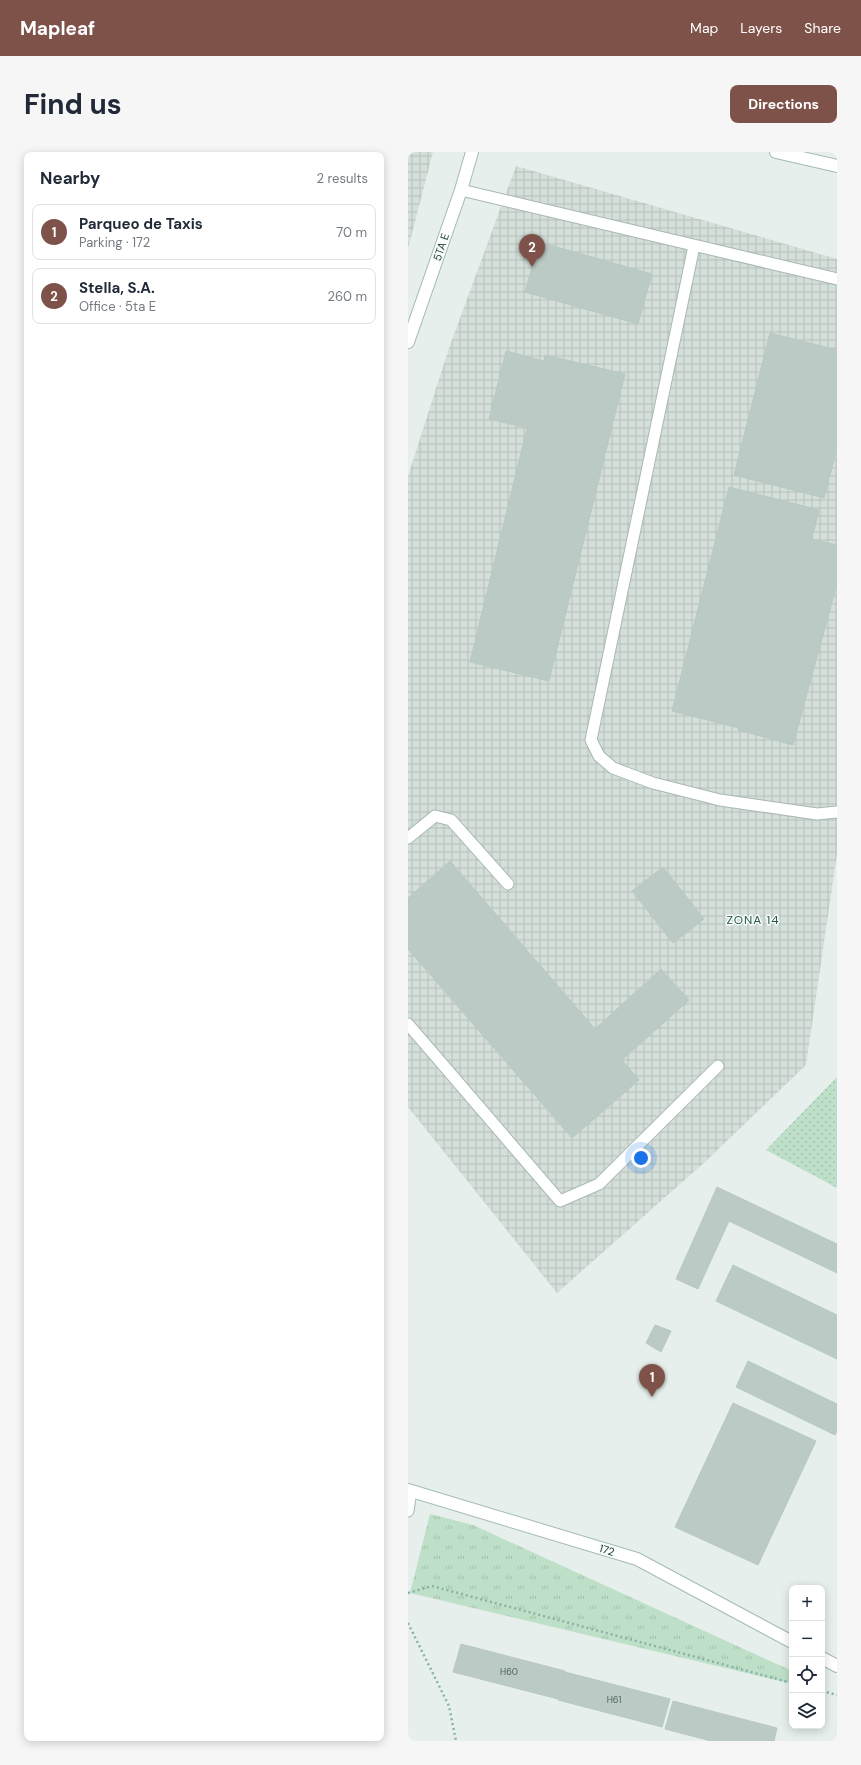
<!DOCTYPE html>
<html lang="en">
<head>
<meta charset="utf-8">
<style>
  body { margin:0; font-family:"DM Sans",sans-serif; background:#f6f6f7; color:#1f2937 }
  .controls { position:absolute; right:12px; bottom:12px; display:grid; overflow:hidden; border-radius:8px; box-shadow:0 2px 10px #0003 }
  .controls button { width:36px; height:36px; display:grid; place-items:center; padding:0; border:0; border-bottom:1px solid #e0e1e3; background:#fff; color:#1f2937; font:20px sans-serif }
  .you { position:absolute; left:233px; top:1006px; width:14px; height:14px; margin:-10px; border:3px solid #fff; border-radius:50%; background:#1a73e8; box-shadow:0 0 0 6px #1a73e833 }
  .badge { display:grid; place-items:center; width:26px; height:26px; border-radius:50%; background:#7f5249; color:#fff; font-size:13px; font-weight:700 }
  .pin { position:absolute; translate:-50% -33px; filter:drop-shadow(0 1px 2px #0008) }
  .pin::after { content:''; position:absolute; top:21px; width:14px; height:12px; background:inherit; clip-path:polygon(0 0,100% 0,50% 100%) }
  .list { margin:0; padding:0; list-style:none }
  h2 { display:flex; justify-content:space-between; align-items:center; height:52px; margin:0; padding:0 16px; font-size:17px }
  h2 small { font-size:13px; font-weight:400; color:#747a83 }
  .list li { display:grid; grid-template-columns:26px 1fr auto; gap:12px; align-items:center; box-sizing:border-box; height:56px; margin:0 8px 8px; padding:0 8px; border:1px solid #e0e1e3; border-radius:8px }
  .list b { display:block; font-size:15px; white-space:nowrap }
  .list p { margin:0; font-size:13px; white-space:nowrap; color:#747a83 }
  .list em { font-size:13px; font-style:normal; color:#747a83 }
  .icon { flex:none; width:22px; height:22px; fill:none; stroke:currentColor; stroke-width:2; stroke-linecap:round; stroke-linejoin:round }
  .map { position:relative; flex:none; width:429px; height:1589px; overflow:hidden; border-radius:8px }
  header { display:flex; align-items:center; gap:24px; box-sizing:border-box; height:56px; padding:0 20px; background:#7f5249; color:#fff }
  header strong { font-size:19px }
  nav { display:flex; gap:22px; margin-inline-start:auto; font-size:14px }
  .intro { display:flex; align-items:center; justify-content:space-between; box-sizing:border-box; height:96px; padding:0 24px }
  h1 { margin:0; font-size:28px }
  .button { padding:10px 18px; border-radius:8px; background:#7f5249; color:#fff; font-size:14px; font-weight:700 }
  main { display:flex; gap:24px; padding:0 24px }
  aside { flex:1; background:#fff; border-radius:8px; box-shadow:0 2px 10px #0003 }
  .map>svg:first-child { display:block }
  .industrial { fill:url(#industrial-grid) }
  .grass { fill:url(#grass-tufts) }
  .garden { fill:url(#garden-dots) }
  .building { fill:#bbcac4; stroke:#b8c9c2 }
  .lines { fill:none; stroke-linecap:round; stroke-linejoin:round }
  .lane-casing { stroke:#a8b8b2; stroke-width:13 }
  .secondary-casing { stroke:#a4bbb3; stroke-width:14 }
  .path { stroke:#86b3a5; stroke-width:2.5; stroke-dasharray:2 3; stroke-linecap:butt }
  .lane { stroke:#fff; stroke-width:11 }
  .secondary { stroke:#fff; stroke-width:12 }
  .labels { text-anchor:middle; stroke-width:3; stroke-linejoin:round; paint-order:stroke }
  .number-label { font-size:9px; fill:#4a645c }
  .street-label { font-size:11px; fill:#24423a; stroke:#f7fbf9 }
  .neighbourhood-label { font-size:12px; letter-spacing:1px; fill:#1f5548; stroke:#f7fbf9 }
</style>
</head>
<body>
<header>
<strong>Mapleaf</strong>
<nav><a>Map</a><a>Layers</a><a>Share</a></nav>
</header>
<div class="intro"><h1>Find us</h1><a class="button">Directions</a></div>
<main>
<aside>
<h2>Nearby<small>2 results</small></h2>
<ul class="list">
<li><span class="badge">1</span><div><b>Parqueo de Taxis</b><p>Parking · 172</p></div><em>70 m</em></li>
<li><span class="badge">2</span><div><b>Stella, S.A.</b><p>Office · 5ta E</p></div><em>260 m</em></li>
</ul>
</aside>
<div class="map">
<svg width="429" height="1589" viewBox="0 0 429 1589">
  <defs>
    <pattern id="industrial-grid" width="8" height="8" patternUnits="userSpaceOnUse"><rect width="8" height="8" fill="#d4dfda"/><path d="M0 4h8M4 0v8" fill="none" stroke="#b6c1bc"/></pattern>
    <pattern id="grass-tufts" width="24" height="20" patternUnits="userSpaceOnUse"><rect width="24" height="20" fill="#bfe0c8"/><path d="M3 7l-1-3M5 7V3M7 7l1-3M15 17l-1-3M17 17v-4M19 17l1-3" fill="none" stroke="#a4c1ad"/></pattern>
    <pattern id="garden-dots" width="8" height="8" patternUnits="userSpaceOnUse"><rect width="8" height="8" fill="#bfe0c8"/><path d="M2 2h.1M6 6h.1" fill="none" stroke="#a4c1ad" stroke-width="1.8" stroke-linecap="round"/></pattern>
  </defs>
  <rect width="100%" height="100%" fill="#e6efeb"/>
  <path class="industrial" d="M0,0H25L0,97Z
    M108,14L429,107V702L398,913L297,1010L149,1141L0,955V324L41,196Z"/>
  <path class="grass" d="M22,1362L65,1373L384,1519V1532L2,1441Z"/>
  <path class="garden" d="M429,925V1036L358,998Z"/>
  <path class="building" d="M131,90L244,122L230,172L117,140Z
    M362,181L429,198V296L416,346L326,323Z
    M98,199L136,209L137,203L217,222L141,529L62,510L119,276L81,267Z
    M321,335L411,358L404,387L429,393V432L385,593L330,578L331,576L264,559Z
    M42,709L187,877L253,817L281,848L214,908L231,928L164,986L0,797V746Z
    M255,715L296,767L265,791L224,739Z
    M309,1035L429,1092V1121L321,1069L290,1137L268,1127Z
    M325,1113L429,1163V1207L308,1149Z
    M247,1173L263,1179L253,1200L238,1191Z
    M340,1209L429,1252V1279L427,1283L328,1235Z
    M325,1251L408,1289L350,1413L267,1375Z
    M53,1492L157,1519L150,1547L45,1520Z
    M157,1520L262,1547L254,1575L150,1548Z
    M265,1549L369,1576L366,1589H303L257,1577Z"/>
  <g class="lines">
    <defs>
      <path id="lane" d="M53,38L429,127
        M286,94L183,588L191,604L205,616L245,631L312,648L409,662L429,660
        M0,686L27,664L43,668L100,732
        M0,872L152,1049L191,1032L310,914
        M0,1359L3,1339"/>
      <path id="secondary" d="M368,0L429,14
        M0,190L53,38L64,0
        M0,1338L229,1407L384,1490
        M414,1506L429,1514"/>
    </defs>
    <use href="#lane" class="lane-casing"/>
    <use href="#secondary" class="secondary-casing"/>
    <path class="path" d="M0,1441L24,1434L384,1531
      M0,1471L41,1554L48,1589
      M414,1539L429,1543"/>
    <use href="#lane" class="lane"/>
    <use href="#secondary" class="secondary"/>
  </g>
  <g class="labels">
    <g class="number-label">
      <text x="101" y="1523">H60</text>
      <text x="206" y="1551">H61</text>
    </g>
    <g class="street-label">
      <text transform="translate(33 95) rotate(-71)" y="4">5TA E</text>
      <text transform="translate(199 1398) rotate(17)" y="4">172</text>
    </g>
    <g class="neighbourhood-label">
      <text x="345" y="772">ZONA 14</text>
    </g>
  </g>
</svg>
<div class="controls">
<button>+</button>
<button>−</button>
<button><svg class="icon" aria-label="locate" viewBox="0 0 24 24"><circle cx="12" cy="12" r="6"/><path d="M12 2v4M12 18v4M2 12h4M18 12h4"/></svg></button>
<button><svg class="icon" aria-label="layers" viewBox="0 0 24 24"><path d="M12 4l9 5-9 5-9-5zM3 14l9 5 9-5"/></svg></button>
</div>
<div class="you"></div>
<div class="pin badge" style="left:244px;top:1245px">1</div>
<div class="pin badge" style="left:124px;top:115px">2</div>
</div>
</main>
</body>
</html>
